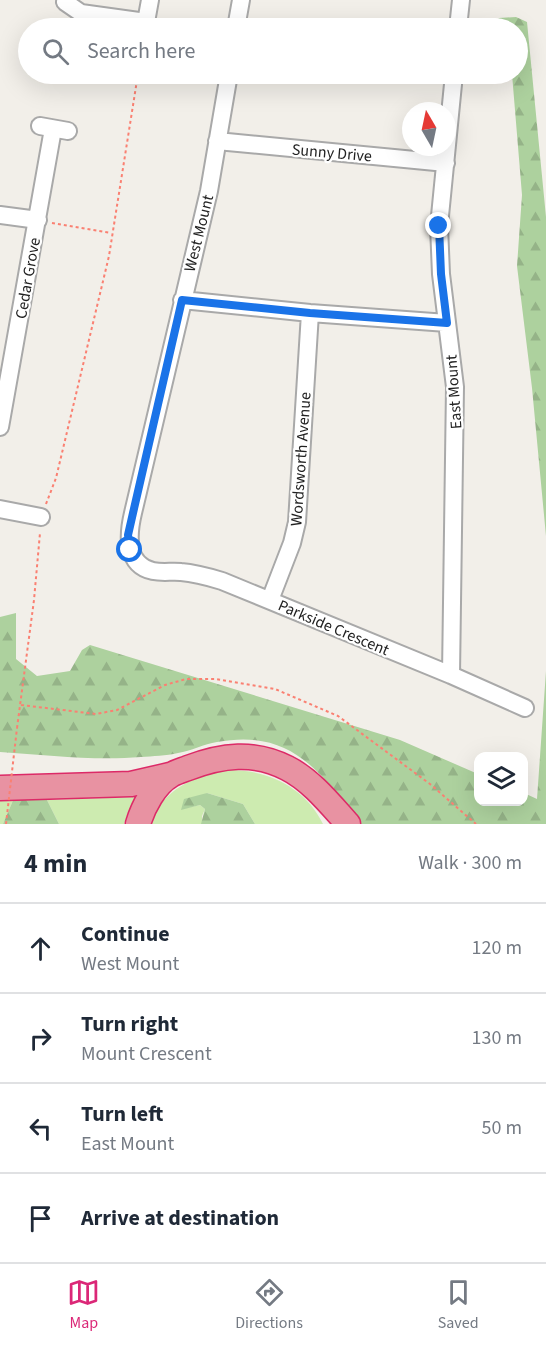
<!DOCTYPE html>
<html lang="en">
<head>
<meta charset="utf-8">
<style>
  body { margin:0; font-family:"Source Sans 3",sans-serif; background:#f6f6f7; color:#1f2937 }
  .controls { position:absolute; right:18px; bottom:18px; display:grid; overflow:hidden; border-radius:12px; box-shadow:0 6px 24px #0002 }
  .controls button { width:54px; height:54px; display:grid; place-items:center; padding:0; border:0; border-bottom:2px solid #e0e1e3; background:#fff; color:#1f2937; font:30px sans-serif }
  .compass { position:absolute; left:402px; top:102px; width:54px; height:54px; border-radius:50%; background:#fff; box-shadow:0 6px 24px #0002; rotate:351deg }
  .stop { position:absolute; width:18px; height:18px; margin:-14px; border:4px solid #1a73e8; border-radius:50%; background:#fff }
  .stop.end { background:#1a73e8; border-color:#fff; box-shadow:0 2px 6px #0008 }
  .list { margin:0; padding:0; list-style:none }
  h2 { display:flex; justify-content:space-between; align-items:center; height:78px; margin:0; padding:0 24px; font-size:26px }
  h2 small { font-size:20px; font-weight:400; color:#747a83 }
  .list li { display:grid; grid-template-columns:39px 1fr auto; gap:18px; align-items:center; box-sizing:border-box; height:90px; padding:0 24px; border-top:2px solid #e0e1e3 }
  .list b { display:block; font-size:22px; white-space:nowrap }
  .list p { margin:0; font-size:20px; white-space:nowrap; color:#747a83 }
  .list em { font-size:20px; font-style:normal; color:#747a83 }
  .icon { flex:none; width:33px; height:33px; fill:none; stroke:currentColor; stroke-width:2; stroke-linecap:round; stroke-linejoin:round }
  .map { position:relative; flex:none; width:546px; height:824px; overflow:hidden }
  .search { position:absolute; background:#fff; box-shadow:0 6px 24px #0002; left:18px; right:18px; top:18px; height:66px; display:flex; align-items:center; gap:15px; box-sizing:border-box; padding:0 21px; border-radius:33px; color:#747a83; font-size:22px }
  .sheet { height:438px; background:#fff }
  nav { display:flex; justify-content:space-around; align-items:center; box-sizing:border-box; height:84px; border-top:2px solid #e0e1e3; background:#fff; font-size:16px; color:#747a83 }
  nav a { display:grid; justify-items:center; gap:3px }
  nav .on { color:#db2777 }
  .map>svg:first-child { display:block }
  .grass { fill:#cdebb0 }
  .forest { fill:url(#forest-firs) }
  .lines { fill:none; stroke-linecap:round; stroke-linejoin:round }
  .minor-casing { stroke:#a9a9a9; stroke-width:20 }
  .highway-casing { stroke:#dc2a67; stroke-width:27 }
  .path { stroke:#fa8072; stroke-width:2; stroke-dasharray:3 3; stroke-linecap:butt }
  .minor { stroke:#fff; stroke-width:16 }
  .highway { stroke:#e892a2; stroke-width:24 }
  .path-bridge { stroke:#fa8072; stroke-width:2; stroke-dasharray:3 3; stroke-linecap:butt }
  .route { stroke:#1a73e8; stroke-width:8 }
  .labels { text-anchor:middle; stroke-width:4.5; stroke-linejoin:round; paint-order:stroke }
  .street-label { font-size:16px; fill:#222; stroke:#fff }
</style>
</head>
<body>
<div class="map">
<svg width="546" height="824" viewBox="0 0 546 824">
  <defs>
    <pattern id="forest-firs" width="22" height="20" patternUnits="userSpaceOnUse" patternTransform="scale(1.5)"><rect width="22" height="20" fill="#add19e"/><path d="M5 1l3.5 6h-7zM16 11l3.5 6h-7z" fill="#95b388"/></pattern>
  </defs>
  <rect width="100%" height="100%" fill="#f2efe9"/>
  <path class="grass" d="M229,770C268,770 305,787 323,824H255L243,804L207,793L182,809L200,805L205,809L202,816V824H148C163,791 194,774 229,770Z
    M137,797L128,813L124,824H59L47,800Z
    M14,798L3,824H0V799Z"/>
  <path class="forest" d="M516,17L527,22L546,217V536L532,388L517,266L522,195L512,74H518V28H491L499,18Z
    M16,613V659L37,676L70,671L82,650L90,645L400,740L478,774V802H524V793L537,799L546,671V824H361C321,773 292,728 217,742C204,744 191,751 178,753C166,756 153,756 141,757C95,761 47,755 0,752V617Z
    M207,793L243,804L255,824H201L205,809L200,805L181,810L184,799Z
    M14,798L47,800L59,824H3Z"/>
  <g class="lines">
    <defs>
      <path id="minor" d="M65,2L81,13L146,22L150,0
        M236,28L241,0
        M458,28L461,0
        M229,74L209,191L133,513C128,534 125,565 153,571C163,573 172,571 181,572C195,573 209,577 222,581L451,675L525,708
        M40,126L68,131
        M217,141L446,163
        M0,215L38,220
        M182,300L310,313L447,323
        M0,427L53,129
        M0,509L41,517
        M270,600L292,543L297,522L310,313
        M451,675L455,387L441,274L439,226L454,74"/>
      <path id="highway" d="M0,788L131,784L170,775
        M138,824C143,807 155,784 171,775C176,772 183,770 188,768C222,755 254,751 287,768C311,780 330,804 348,824"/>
    </defs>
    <use href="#minor" class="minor-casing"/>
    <use href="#highway" class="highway-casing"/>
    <path class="path" d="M52,223L111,233
      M46,504L56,478L109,256L138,74
      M21,705L96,714L117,710L165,685L186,679H216L275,689L338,716L430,784L476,824
      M17,728L34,600L40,533"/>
    <use href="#minor" class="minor"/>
    <use href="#highway" class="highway"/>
    <path class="path-bridge" d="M6,824L17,728"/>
  </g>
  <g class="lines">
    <path class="route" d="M130,550L128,535L133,513L182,300L310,313L447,323L441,274L439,226"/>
  </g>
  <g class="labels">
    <g class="street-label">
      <text transform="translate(332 152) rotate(5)" y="6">Sunny Drive</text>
      <text transform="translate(198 233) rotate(-76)" y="6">West Mount</text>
      <text transform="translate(27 278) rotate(-80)" y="6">Cedar Grove</text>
      <text transform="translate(453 392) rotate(-94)" y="6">East Mount</text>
      <text transform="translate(300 459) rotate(-86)" y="6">Wordsworth Avenue</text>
      <text transform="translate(334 627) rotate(23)" y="6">Parkside Crescent</text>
    </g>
  </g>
</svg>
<div class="controls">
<button><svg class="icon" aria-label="layers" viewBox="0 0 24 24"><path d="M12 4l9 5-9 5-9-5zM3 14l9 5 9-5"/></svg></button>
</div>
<svg class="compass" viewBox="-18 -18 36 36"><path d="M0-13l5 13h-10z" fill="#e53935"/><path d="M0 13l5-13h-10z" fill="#747a83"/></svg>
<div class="stop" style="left:130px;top:550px"></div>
<div class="stop end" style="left:439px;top:226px"></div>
<div class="search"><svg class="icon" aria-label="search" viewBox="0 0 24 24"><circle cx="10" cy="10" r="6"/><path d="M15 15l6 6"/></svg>Search here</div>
</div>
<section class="sheet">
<h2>4 min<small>Walk · 300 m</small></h2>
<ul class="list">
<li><svg class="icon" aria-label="ahead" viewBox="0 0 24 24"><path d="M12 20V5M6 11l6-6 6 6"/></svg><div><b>Continue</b><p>West Mount</p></div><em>120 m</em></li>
<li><svg class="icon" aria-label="right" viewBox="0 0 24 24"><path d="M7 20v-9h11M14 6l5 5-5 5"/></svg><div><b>Turn right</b><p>Mount Crescent</p></div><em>130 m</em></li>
<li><svg class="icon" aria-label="left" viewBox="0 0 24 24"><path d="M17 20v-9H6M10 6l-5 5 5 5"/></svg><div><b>Turn left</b><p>East Mount</p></div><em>50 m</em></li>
<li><svg class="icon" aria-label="arrive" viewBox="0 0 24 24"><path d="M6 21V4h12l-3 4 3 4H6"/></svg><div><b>Arrive at destination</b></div></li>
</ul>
</section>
<nav>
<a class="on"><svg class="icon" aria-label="map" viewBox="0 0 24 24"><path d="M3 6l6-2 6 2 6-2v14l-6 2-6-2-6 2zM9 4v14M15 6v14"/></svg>Map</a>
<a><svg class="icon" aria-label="directions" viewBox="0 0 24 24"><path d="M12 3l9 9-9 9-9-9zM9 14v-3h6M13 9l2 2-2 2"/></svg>Directions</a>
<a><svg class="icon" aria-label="saved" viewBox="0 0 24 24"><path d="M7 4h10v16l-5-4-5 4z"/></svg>Saved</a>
</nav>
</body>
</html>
